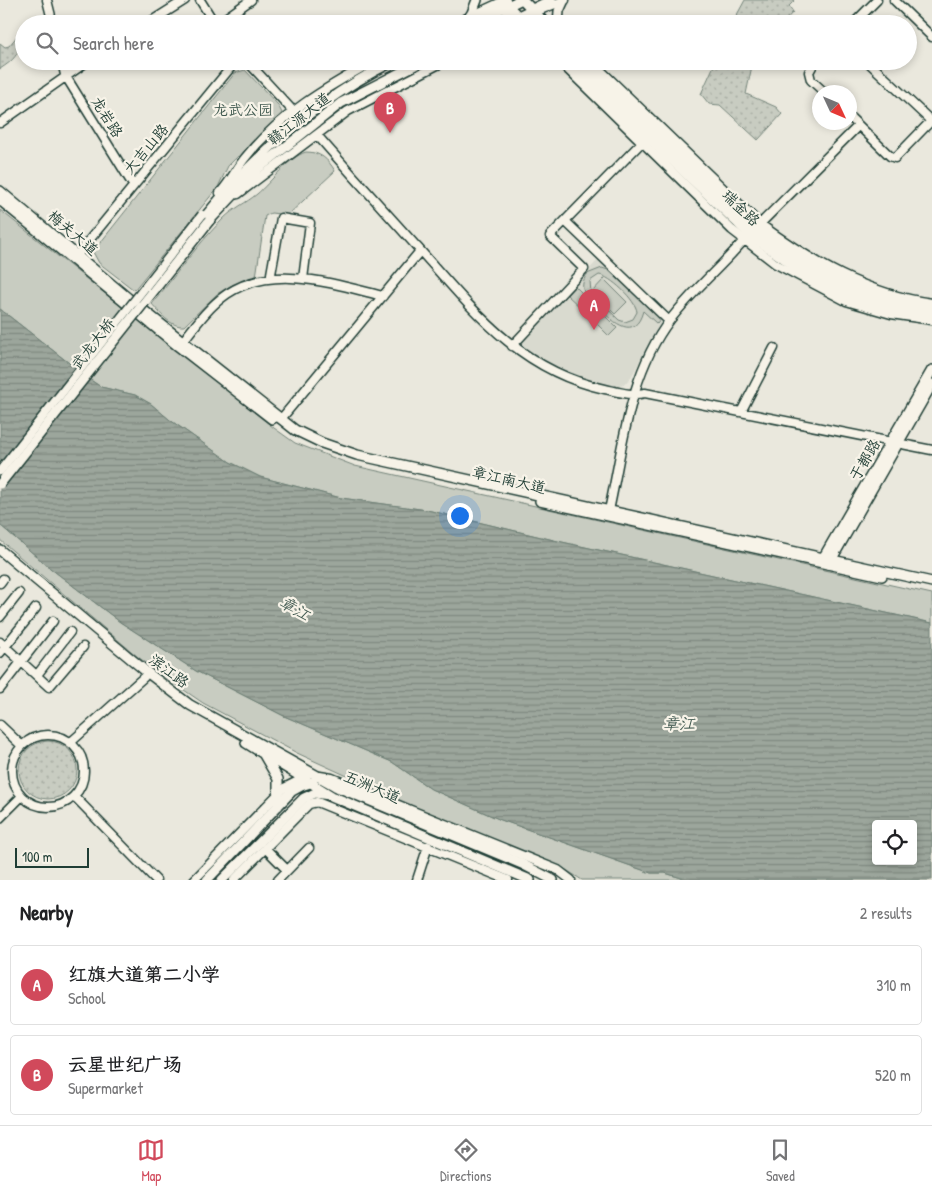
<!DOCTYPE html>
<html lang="en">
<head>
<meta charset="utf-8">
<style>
  body { margin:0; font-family:"Patrick Hand","LXGW WenKai TC",sans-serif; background:#f2f2f2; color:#202124 }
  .controls { position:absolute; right:15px; bottom:15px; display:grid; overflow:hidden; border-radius:5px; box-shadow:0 2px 8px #0003 }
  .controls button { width:45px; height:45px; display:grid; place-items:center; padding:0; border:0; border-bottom:1px solid #e0e0e0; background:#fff; color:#202124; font:25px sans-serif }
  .compass { position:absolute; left:812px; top:85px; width:45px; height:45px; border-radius:50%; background:#fff; box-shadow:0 2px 8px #0003; rotate:134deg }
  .scale { position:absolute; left:15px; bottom:12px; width:74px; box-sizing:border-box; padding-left:5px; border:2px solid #1f3d34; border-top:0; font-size:14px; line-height:18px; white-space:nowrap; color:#1f3d34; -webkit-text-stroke:4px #f7f3e8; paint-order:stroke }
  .you { position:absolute; left:459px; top:515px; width:18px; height:18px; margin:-12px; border:4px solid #fff; border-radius:50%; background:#1a73e8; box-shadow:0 0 0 8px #1a73e833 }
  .badge { display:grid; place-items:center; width:32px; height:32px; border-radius:50%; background:#d1495b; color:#fff; font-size:16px; font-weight:700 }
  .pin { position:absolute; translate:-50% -41px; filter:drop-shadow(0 1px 2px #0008) }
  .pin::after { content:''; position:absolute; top:26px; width:18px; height:15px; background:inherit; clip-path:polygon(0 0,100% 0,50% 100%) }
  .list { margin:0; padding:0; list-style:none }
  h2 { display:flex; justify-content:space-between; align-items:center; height:65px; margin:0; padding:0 20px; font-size:21px }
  h2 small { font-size:16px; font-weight:400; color:#757577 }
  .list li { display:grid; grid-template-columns:32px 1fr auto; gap:15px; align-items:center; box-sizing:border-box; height:80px; margin:0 10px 10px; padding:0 10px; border:1px solid #e0e0e0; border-radius:5px }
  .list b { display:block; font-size:19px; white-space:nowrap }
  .list p { margin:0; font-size:16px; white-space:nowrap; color:#757577 }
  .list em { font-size:16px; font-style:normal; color:#757577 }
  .icon { flex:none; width:28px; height:28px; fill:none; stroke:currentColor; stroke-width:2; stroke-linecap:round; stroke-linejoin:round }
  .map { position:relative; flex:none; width:932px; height:880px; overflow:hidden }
  .search { position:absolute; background:#fff; box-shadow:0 2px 8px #0003; left:15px; right:15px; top:15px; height:55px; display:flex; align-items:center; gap:12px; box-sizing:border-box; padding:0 18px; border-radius:28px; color:#757577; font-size:19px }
  .sheet { height:245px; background:#fff }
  nav { display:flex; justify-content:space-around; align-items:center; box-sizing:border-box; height:70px; border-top:1px solid #e0e0e0; background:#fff; font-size:14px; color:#757577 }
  nav a { display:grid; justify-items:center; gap:2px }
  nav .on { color:#d1495b }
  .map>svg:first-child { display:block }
  .built { fill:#d9dacf }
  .grass { fill:url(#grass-dots); stroke:#74847a }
  .park { fill:#c8ccc1; stroke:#74847a; fill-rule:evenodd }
  .water { fill:url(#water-rules); stroke:#6a7c72; fill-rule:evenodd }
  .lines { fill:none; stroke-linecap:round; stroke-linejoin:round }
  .minor-casing { stroke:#1f3d34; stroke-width:11 }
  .major-casing { stroke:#1f3d34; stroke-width:12 }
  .minor { stroke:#f7f3e8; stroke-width:8 }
  .major { stroke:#f7f3e8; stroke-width:9 }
  .minor-bridge-casing { stroke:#1f3d34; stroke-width:11; stroke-linecap:butt }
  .major-bridge-casing { stroke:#1f3d34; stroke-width:12; stroke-linecap:butt }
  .minor-bridge { stroke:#f7f3e8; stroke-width:8 }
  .major-bridge { stroke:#f7f3e8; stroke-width:9 }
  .labels { text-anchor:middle; stroke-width:4.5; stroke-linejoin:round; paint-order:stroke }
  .park-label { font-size:15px; fill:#415a50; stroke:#f7f3e8 }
  .street-label { font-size:15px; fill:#1f3d34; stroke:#f7f3e8 }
  .water-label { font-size:16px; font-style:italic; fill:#445c53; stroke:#f7f3e8 }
</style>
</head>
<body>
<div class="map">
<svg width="932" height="880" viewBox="0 0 932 880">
  <defs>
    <pattern id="grass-dots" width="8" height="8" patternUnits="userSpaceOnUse" patternTransform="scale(1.25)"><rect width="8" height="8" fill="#c8ccc1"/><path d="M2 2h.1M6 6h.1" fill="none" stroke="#abb0a6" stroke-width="1.8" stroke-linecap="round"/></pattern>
    <pattern id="water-rules" width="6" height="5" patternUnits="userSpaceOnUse" patternTransform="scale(1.25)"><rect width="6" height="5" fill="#9ca69c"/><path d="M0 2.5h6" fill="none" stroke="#7f8880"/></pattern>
  </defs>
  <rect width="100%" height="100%" fill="#eae8dd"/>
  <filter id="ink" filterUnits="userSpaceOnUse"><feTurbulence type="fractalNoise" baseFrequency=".02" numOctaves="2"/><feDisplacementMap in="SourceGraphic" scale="10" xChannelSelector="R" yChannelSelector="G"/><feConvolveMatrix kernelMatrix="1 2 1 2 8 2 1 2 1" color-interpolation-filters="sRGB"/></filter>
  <g filter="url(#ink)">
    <path class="built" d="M600,258L663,319L629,381L618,387L575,377L549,365L519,343Z"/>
    <path class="grass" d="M745,0H795L789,6L793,12L782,24H732Z
      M18,35L22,37C19,55 14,60 0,69V43L5,47L9,46Z
      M716,61H753L746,94L776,107L782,114L758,140L720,105L709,104L701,94Z
      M19 770a29 29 0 1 1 58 0a29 29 0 1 1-58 0Z"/>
    <path class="park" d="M245,70L278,105L282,113L228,166L218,187L134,290L99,263L93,252L235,73Z
      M306,152C320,152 328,159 335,171L288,215L271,213L265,216L256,277L230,286L217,294L184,326C170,327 160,313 152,304C175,276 197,245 223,219C234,208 246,203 257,194C271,182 289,157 306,152Z
      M0,210L274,428L295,443L355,466L932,594V623L562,542L427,510L341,498L260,477L230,462L170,420L151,404L135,395L101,387L92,381L0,309Z
      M602,268L611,271L661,319L657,324L643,311C635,341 614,323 600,309C594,303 585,297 583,289C582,283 584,279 587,274ZM599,275C610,276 636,300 637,312L633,319L625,322L619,320L591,293L590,281Z
      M604,279L627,302L615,314L592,292Z
      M575,286L590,301L582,309L567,295Z
      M602,313L617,328L609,336L594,321Z
      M0,525L50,568L120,622L196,671L284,716L392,762L431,789L501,820L651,873H665L688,880H582L560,866L439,818L297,753L203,703L165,677L138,657L0,540Z"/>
    <path class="water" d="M0,309L92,381L101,387L135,395L151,404L170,420L230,462L260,477L341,498L427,510L562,542L932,623V880H688L665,873H651L501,820L431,789L392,762L284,716L196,671L120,622L50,568L0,525ZM876,824H913V861H876Z"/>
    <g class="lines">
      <defs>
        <path id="minor" d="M47,0L53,24
          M200,0L215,24
          M894,0L932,37
          M500,5L520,24
          M540,10L565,0
          M147,24L185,0
          M217,24L251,0
          M454,24L506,0
          M853,24L877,0
          M62,61L65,75L133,185
          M247,61L293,111
          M559,61L732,230L776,264L846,301L891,314L932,320
          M591,61L760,224C812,262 866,294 932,303
          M815,61L809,72L811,80L824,92
          M867,61L931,121
          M850,117L890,156L895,158L932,120
          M0,123L88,61
          M317,135C350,173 384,210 418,248C473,310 520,371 605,389C619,392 631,396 645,393L932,450
          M220,193C230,182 236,169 245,158C279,115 327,87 374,61
          M238,194L348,111L445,61
          M565,221L669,321
          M757,227L858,126
          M77,255L236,61
          M273,278L271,274L281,218L310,223L303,279
          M180,345C194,327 208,307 227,294C273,263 334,284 383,296
          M512,346L584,269L550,236L644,140
          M741,412L774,348
          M281,419L420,251
          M608,515C623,449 628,375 670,320C693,290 722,266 746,238
          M0,583L3,579
          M0,617L19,593
          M0,642L49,687L83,647
          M0,653L36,608
          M37,675L70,632
          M0,689L53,621
          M0,725L22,746
          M12 771a36 36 0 1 1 72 0a36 36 0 1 1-72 0Z
          M71,742L144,677
          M320,776L332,778L558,870L571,880
          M74,796L156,880
          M0,818L22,796
          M265,848L287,870
          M194,880L284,788L306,777
          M234,880L309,804L317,802L508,880
          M278,880L309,848
          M417,880L428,846"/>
        <path id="major" d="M502,0L526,24
          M523,0L546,24
          M465,24L472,13L477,0
          M471,24L520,0
          M502,24L551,0
          M558,24L559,11L564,0
          M568,61L749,234C785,260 825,289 868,302C889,308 911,310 932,315
          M581,61L755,229C790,254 827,280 868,294C889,301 911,304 932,308
          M0,191L128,298L295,430L322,443L357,455L932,582
          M0,200L178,346L272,419
          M204,218C257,153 318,98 394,61
          M209,221L259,168L341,103L423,61
          M540,501L882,576
          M0,550L148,673L190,705L339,788
          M822,560L932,370
          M830,562L932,384
          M246,743L332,796
          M264,755L278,779V806
          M335,786L522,864L553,880
          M207,880L292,791L301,786L313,782
          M222,880L304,798L315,793L329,795L530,880"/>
      </defs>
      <use href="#minor" class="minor-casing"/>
      <use href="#major" class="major-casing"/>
      <use href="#minor" class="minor"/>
      <use href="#major" class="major"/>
      <defs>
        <path id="minor-bridge" d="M0,471L202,215"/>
        <path id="major-bridge" d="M0,484L209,221"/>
      </defs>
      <use href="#minor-bridge" class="minor-bridge-casing"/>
      <use href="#major-bridge" class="major-bridge-casing"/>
      <use href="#minor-bridge" class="minor-bridge"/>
      <use href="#major-bridge" class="major-bridge"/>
    </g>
  </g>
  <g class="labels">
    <g class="park-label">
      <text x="243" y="115">龙武公园</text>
    </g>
    <g class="street-label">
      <text transform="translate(107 117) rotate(58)" y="5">龙岩路</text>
      <text transform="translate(299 119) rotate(-38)" y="5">赣江源大道</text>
      <text transform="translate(146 149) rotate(-50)" y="5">大吉山路</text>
      <text transform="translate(741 208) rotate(43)" y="5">瑞金路</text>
      <text transform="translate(73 233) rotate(40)" y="5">梅关大道</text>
      <text transform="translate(93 344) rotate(-52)" y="5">武龙大桥</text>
      <text transform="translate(865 460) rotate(-60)" y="5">于都路</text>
      <text transform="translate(509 480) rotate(13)" y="5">章江南大道</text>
      <text transform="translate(169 671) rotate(37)" y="5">滨江路</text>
      <text transform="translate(372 787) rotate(23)" y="5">五洲大道</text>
    </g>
    <g class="water-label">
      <text transform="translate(295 608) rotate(30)" y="6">章江</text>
      <text x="679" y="729">章江</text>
    </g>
  </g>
</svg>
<div class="controls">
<button><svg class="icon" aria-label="locate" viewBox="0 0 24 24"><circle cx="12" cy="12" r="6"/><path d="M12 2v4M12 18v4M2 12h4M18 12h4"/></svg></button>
</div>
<svg class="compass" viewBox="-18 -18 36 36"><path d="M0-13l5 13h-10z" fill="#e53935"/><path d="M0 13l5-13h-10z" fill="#757577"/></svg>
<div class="scale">100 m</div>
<div class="you"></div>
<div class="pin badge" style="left:594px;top:330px">A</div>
<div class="pin badge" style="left:390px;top:133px">B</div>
<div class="search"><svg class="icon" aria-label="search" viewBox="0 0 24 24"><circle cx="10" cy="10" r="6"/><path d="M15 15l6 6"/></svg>Search here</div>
</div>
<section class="sheet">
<h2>Nearby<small>2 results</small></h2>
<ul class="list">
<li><span class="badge">A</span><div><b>红旗大道第二小学</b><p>School</p></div><em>310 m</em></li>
<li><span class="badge">B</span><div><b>云星世纪广场</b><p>Supermarket</p></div><em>520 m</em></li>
</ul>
</section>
<nav>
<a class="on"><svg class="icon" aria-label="map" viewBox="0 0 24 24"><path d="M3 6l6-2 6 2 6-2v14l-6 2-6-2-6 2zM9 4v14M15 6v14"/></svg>Map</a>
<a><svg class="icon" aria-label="directions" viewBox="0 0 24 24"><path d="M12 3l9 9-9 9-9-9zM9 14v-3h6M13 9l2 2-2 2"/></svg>Directions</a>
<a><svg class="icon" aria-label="saved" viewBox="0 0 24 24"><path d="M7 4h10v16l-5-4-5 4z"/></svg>Saved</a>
</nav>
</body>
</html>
